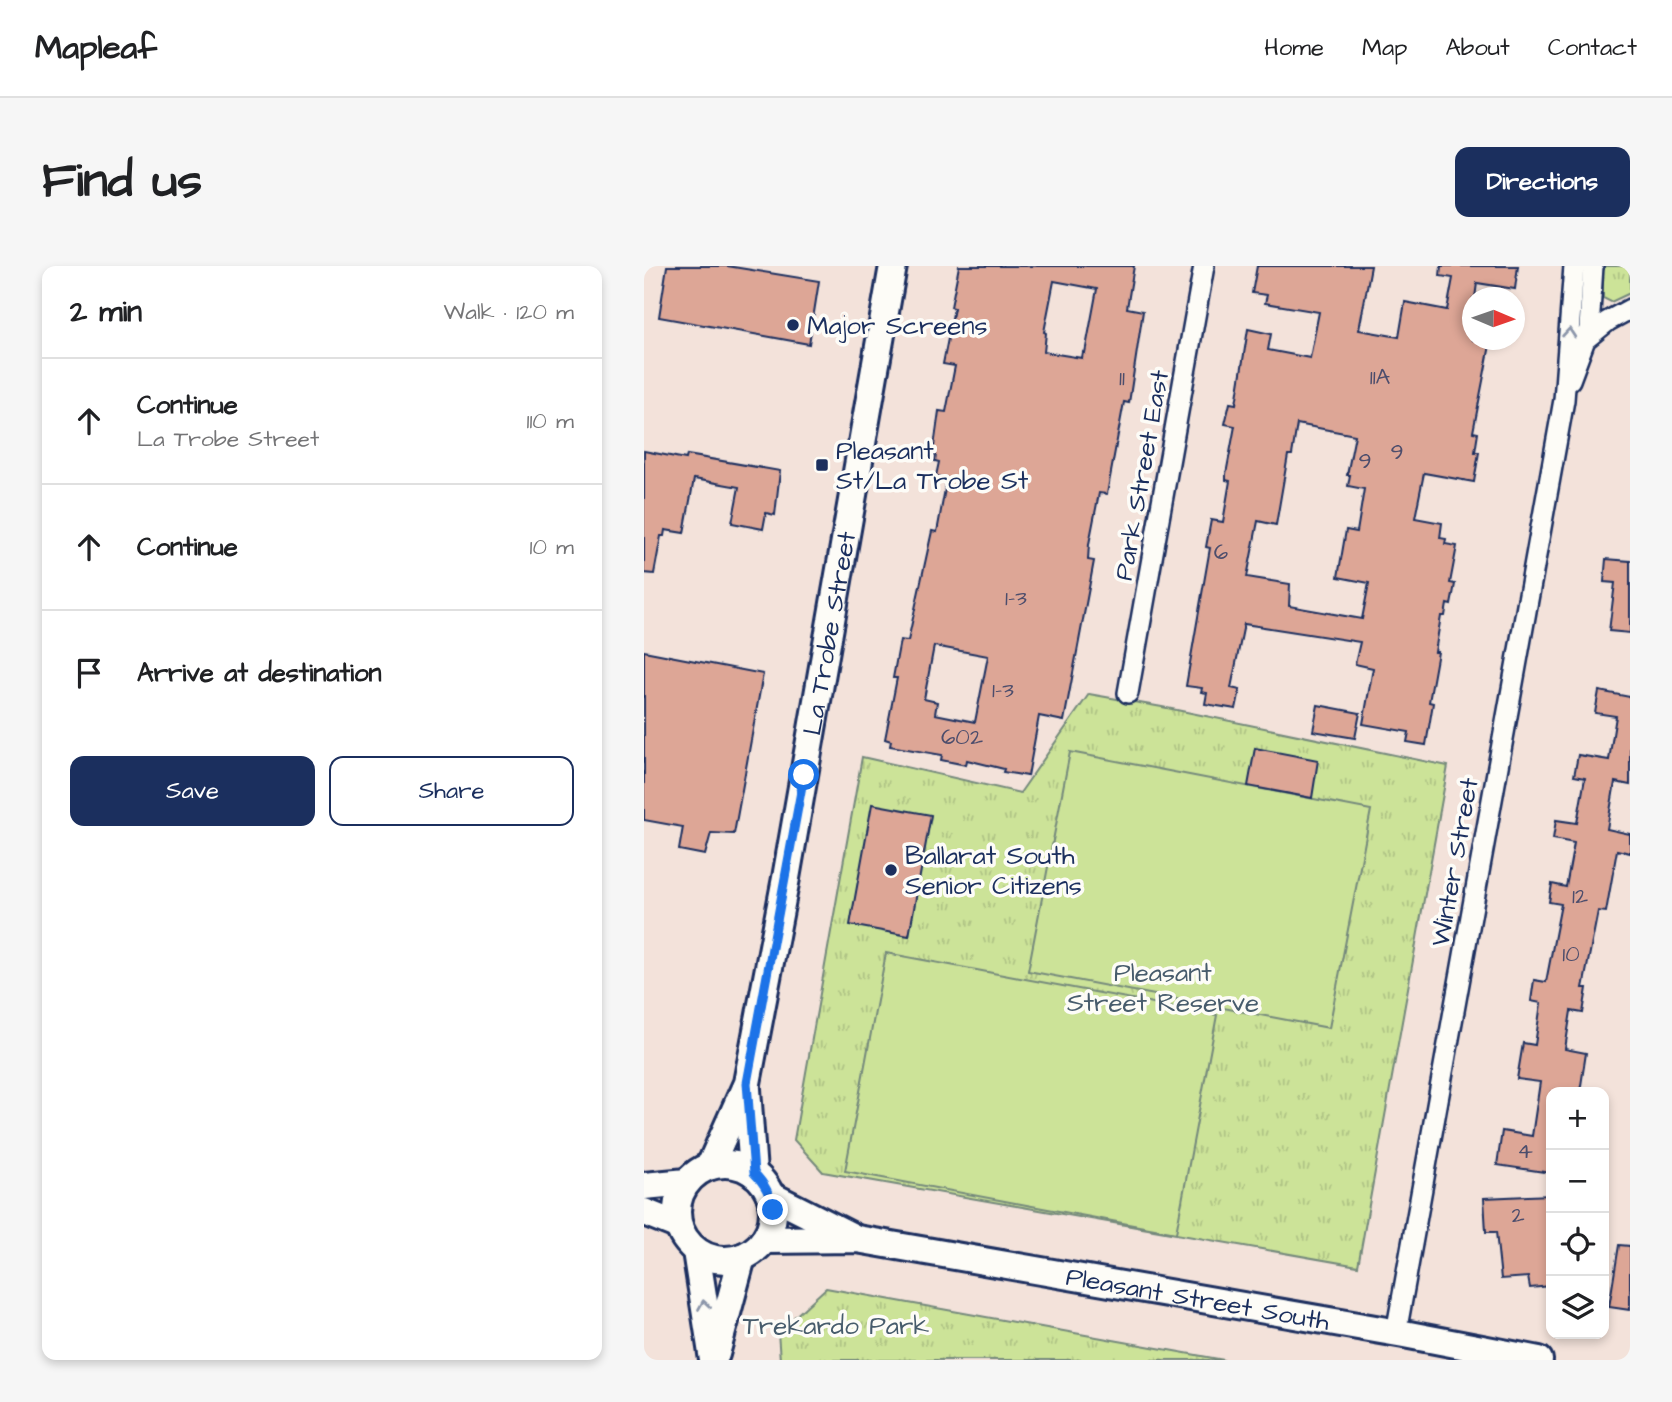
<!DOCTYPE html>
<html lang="en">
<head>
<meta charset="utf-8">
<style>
  body { margin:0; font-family:"Architects Daughter",sans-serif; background:#f6f6f6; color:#202124 }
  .controls { position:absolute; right:21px; bottom:21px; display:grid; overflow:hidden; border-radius:14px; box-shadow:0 4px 10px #0003 }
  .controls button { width:63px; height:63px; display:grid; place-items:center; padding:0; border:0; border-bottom:2px solid #e0e0e0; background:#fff; color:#202124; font:35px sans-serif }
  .compass { position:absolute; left:818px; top:21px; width:63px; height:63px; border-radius:50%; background:#fff; box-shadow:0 4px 10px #0003; rotate:92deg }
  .stop { position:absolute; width:21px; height:21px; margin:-16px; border:5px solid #1a73e8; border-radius:50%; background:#fff }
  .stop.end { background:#1a73e8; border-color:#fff; box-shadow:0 2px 7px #0008 }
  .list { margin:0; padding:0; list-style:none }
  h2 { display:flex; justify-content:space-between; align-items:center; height:91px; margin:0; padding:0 28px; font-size:30px }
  h2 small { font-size:23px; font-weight:400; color:#757577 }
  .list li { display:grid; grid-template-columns:46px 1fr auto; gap:21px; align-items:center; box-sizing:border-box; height:126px; padding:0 28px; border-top:2px solid #e0e0e0 }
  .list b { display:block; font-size:26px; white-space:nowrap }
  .list p { margin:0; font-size:23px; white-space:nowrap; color:#757577 }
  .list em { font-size:23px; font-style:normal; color:#757577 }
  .actions { display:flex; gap:14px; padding:21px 28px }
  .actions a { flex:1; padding:16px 0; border:2px solid #1b2f5e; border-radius:14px; text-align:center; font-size:24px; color:#1b2f5e }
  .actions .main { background:#1b2f5e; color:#fff }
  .icon { flex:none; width:38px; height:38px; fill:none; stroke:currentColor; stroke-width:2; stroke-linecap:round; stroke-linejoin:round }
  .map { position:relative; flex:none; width:986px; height:1094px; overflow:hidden; border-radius:14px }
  header { display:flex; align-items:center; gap:42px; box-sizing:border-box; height:98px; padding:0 35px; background:#fff; border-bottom:2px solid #e0e0e0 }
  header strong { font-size:33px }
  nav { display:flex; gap:38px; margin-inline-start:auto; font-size:24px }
  .intro { display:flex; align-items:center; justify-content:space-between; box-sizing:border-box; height:168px; padding:0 42px }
  h1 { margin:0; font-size:49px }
  .button { padding:18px 32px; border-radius:14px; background:#1b2f5e; color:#fff; font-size:24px; font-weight:700 }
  main { display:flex; gap:42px; padding:0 42px }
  aside { flex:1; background:#fff; border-radius:14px; box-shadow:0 4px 10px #0003 }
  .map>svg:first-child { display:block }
  .grass { fill:url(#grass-tufts); stroke:#74897b; stroke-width:2 }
  .pitch { fill:#cce398; stroke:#74897b; stroke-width:2 }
  .building { fill:#dda696; stroke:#1b2f5e; stroke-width:2; fill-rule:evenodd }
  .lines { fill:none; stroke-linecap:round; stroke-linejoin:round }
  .street-casing { stroke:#1b2f5e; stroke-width:24 }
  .secondary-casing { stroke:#1b2f5e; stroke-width:32 }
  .street { stroke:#fdfcf7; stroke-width:19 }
  .secondary { stroke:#fdfcf7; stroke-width:26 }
  .oneway { stroke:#8c96aa }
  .route { stroke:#1a73e8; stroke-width:9 }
  .poi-dot { fill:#1b2f5e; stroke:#fdfcf7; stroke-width:2.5 }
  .labels { text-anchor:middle; stroke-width:7; stroke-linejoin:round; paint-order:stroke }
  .number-label { font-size:23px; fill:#4c4d6c }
  .poi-label { font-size:26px; fill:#1b2f5e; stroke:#fdfcf7; text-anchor:start }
  .street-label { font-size:26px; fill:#1b2f5e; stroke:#fdfcf7 }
  .park-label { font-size:26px; fill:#475c6c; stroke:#fdfcf7 }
</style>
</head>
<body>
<header>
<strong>Mapleaf</strong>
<nav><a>Home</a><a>Map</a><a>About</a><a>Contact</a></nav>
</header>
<div class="intro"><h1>Find us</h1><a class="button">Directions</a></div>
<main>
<aside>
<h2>2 min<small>Walk · 120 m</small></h2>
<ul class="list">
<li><svg class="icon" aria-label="ahead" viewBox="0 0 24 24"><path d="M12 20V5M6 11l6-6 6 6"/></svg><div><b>Continue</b><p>La Trobe Street</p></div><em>110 m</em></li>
<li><svg class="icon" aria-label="ahead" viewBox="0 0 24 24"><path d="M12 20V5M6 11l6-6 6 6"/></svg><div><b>Continue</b></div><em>10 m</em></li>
<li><svg class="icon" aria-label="arrive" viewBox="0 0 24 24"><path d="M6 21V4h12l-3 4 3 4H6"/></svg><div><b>Arrive at destination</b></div></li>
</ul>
<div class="actions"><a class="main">Save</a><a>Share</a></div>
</aside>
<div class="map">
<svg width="986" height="1094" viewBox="0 0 986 1094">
  <defs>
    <pattern id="grass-tufts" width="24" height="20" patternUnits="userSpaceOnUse" patternTransform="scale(1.75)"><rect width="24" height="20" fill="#cce398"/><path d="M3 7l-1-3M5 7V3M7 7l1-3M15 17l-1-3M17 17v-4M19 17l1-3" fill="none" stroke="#afc385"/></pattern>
  </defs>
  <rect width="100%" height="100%" fill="#f3e2da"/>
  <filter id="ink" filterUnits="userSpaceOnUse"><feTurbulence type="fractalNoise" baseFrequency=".0143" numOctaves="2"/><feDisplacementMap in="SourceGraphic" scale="14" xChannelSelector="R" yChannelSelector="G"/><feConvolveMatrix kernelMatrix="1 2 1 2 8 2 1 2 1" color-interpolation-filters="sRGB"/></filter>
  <g filter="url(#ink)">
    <path class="grass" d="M959,0H986V27L967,36L959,32Z
      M445,428L518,441L804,500L714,1000L179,906L150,874L218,491L376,527Z
      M182,1022L580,1094H136L134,1066Z"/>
    <path class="pitch" d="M426,486L727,544L685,762L384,705Z
      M242,687L573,749L532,967L201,905Z"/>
    <path class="building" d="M23,0H83L175,15L165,78L15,51Z
      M315,0H490L483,42L499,45L485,137L480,136L463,228L455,227L445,278L444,294L450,295L420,455L395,450L384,510L359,506L360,503L323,494L322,499L297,494L298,489L246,480L247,475L241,473L253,412H249L256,374L264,375L288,265L293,266L303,212L292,210L295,196L291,195L292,189L289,188L295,145L302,146L311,100L299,98L310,42L307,41ZM410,15L453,23L441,87L439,86L438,92L400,86L402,67L400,66ZM290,380L344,390L331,456L291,448L293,436L280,433Z
      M613,0H727L715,64L755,71L761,36L803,44L809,12L796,10L797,0H874L871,23L833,17L831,32H829V74H847L829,166L834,167L831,186H835L830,216L780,207L771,252L798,257L796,272L802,273L801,278L813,280L806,317L811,318L807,339L803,338L801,350H797L791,386H794L785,436L789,437L782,479L763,476L765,466L719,458L729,402L711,398L716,376L600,358L587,422L596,424L592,443L561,438L563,427L557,426L558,422L542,420L566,282L562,281L567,254L579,256L586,215L582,214V208L591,160L581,158L586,137L592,138L604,63L627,68L624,84L666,92L675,46L621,37L623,29L608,27ZM653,158L711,169L703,209H706L704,220L720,223L713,266L702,264L694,311L725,317L718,353L645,340L646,318L603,311L614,255L632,259L644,189H648Z
      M0,185L42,193L43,189L136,205L131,249L122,247L119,263L88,257L95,221L50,213L40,267L21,264L20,270H17L10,308L0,307Z
      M962,293L986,295V367L965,365L971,317L960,316Z
      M0,385L119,408L90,568L67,567L61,589L35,584L39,561L0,554Z
      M955,425L986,431V519L971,516L963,563L986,568V587L973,584L962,646L954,645L939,722H943L939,747L927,745L921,783L942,787L936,826H907V907L853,899L858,865L888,870L896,816L873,813L879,777L891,779L897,737L887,735L890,714L902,716L917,638L905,636L908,618L922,621L930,577L909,573L912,554L933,557L941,512L930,510L934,489L965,494L972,450L951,447Z
      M674,439L716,447L711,472L669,465Z
      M611,482L674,494L668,532L604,520Z
      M228,538L287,549L265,670L206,659Z
      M907,929V1020L886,1022L884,1011L857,1013L852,966H842L840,932Z
      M975,979L986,980V1044L965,1041Z"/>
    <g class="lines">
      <defs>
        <path id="street" d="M943,72L964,55L986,43
          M926,114L945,63L949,0
          M484,427L560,0
          M752,1067L920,134L930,0"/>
        <g id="secondary">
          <path d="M103,823L109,907"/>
          <circle cx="81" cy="946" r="48"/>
          <path id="s1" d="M66,900L103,817L142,612L249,0"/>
          <path d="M0,920L43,916"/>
          <path d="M126,929L209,971"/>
          <path d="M0,946L35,960"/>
          <path id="s2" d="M120,974L213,973L760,1068L895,1094"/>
          <path d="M52,985L69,1094"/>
          <path d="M72,1088L98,991"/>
        </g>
      </defs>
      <use href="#street" class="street-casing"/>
      <use href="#secondary" class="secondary-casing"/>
      <use href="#street" class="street"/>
      <use href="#secondary" class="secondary"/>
    </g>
    <defs><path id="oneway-chevron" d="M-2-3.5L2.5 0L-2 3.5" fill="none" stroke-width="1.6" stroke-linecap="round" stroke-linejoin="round" transform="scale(1.75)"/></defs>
    <g class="oneway">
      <use href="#oneway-chevron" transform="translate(925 67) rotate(-85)"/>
      <use href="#oneway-chevron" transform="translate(60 1039) rotate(-99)"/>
    </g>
  </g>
  <g class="lines" filter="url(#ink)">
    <path class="route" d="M129,944C126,928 121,918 110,907L103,817L160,509"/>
  </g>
  <g class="poi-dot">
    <circle cx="149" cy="59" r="7"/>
    <rect x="171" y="192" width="14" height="14" rx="3.5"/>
    <circle cx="247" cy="604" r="7"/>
  </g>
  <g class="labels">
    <g class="number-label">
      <text x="736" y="118">11A</text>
      <text x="478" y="119">11</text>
      <text x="753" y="193">9</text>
      <text x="721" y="202">9</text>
      <text x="577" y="293">6</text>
      <text x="372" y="339">1-3</text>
      <text x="359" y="431">1-3</text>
      <text x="318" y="478">602</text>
      <text x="936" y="637">12</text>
      <text x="927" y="695">10</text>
      <text x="881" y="892">4</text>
      <text x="874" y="956">2</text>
    </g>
    <g class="poi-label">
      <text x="163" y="68">Major Screens</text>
      <text x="192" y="193">Pleasant<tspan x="192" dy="30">St/La Trobe St</tspan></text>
      <text x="261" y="598">Ballarat South<tspan x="261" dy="30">Senior Citizens</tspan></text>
    </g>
    <g class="street-label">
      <text transform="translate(497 209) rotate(-80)" y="9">Park Street East</text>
      <text dy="9" stroke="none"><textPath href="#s1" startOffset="548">La Trobe Street</textPath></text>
      <text transform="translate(810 596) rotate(-80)" y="9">Winter Street</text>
      <text dy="9" stroke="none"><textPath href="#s2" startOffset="439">Pleasant Street South</textPath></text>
    </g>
    <g class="park-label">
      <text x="519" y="715">Pleasant<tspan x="519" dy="30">Street Reserve</tspan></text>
      <text x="192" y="1068">Trekardo Park</text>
    </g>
  </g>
</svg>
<div class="controls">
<button>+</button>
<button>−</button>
<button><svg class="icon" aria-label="locate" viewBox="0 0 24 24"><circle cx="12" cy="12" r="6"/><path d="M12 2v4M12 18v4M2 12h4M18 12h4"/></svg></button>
<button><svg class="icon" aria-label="layers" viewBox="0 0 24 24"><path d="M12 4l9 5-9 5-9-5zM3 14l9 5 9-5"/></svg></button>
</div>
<svg class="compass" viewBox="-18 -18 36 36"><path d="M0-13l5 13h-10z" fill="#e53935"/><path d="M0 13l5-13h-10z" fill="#757577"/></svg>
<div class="stop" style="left:160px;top:509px"></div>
<div class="stop end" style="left:129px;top:944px"></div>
</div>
</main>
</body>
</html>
